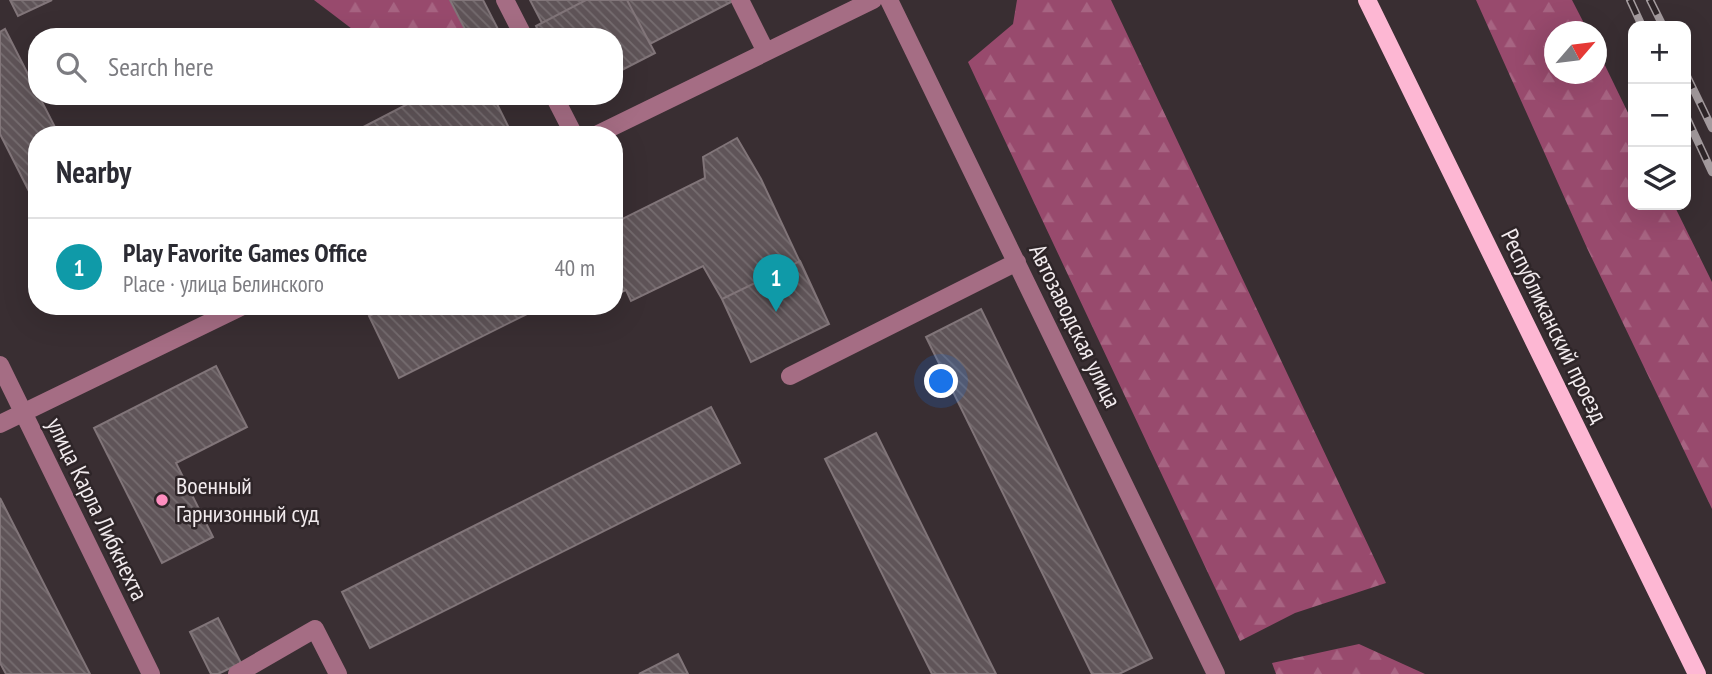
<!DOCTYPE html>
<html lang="en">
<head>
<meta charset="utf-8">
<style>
  body { margin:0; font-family:"PT Sans Narrow",sans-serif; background:#f7f7f7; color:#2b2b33 }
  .controls { position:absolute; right:21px; top:21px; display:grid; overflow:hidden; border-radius:14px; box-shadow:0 7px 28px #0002 }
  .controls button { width:63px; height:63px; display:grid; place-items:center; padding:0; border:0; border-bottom:2px solid #e1e1e2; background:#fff; color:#2b2b33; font:35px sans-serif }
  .compass { position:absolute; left:1544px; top:21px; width:63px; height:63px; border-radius:50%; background:#fff; box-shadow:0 7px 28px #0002; rotate:62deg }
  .you { position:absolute; left:942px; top:382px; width:24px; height:24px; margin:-18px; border:5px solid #fff; border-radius:50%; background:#1a73e8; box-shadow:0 0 0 10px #1a73e833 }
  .badge { display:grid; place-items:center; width:46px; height:46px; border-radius:50%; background:#b45309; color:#fff; font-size:23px; font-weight:700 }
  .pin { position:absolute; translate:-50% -58px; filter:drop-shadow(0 2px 4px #0008) }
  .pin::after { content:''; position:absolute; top:37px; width:24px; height:21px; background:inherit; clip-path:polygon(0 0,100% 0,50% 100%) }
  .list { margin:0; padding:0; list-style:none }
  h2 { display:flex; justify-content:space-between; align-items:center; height:91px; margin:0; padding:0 28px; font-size:30px }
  h2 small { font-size:23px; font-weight:400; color:#7c7c81 }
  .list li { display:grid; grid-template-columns:46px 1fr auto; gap:21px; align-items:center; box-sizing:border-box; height:98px; padding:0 28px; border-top:2px solid #e1e1e2 }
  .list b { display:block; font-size:26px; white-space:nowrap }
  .list p { margin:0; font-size:23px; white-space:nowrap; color:#7c7c81 }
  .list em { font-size:23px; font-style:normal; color:#7c7c81 }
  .icon { flex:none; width:38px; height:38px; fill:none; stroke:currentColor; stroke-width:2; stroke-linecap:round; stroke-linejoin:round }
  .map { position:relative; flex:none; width:1712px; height:674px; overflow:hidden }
  .search { position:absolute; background:#fff; box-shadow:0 7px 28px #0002; left:28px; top:28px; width:595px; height:77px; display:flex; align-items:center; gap:18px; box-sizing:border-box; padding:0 24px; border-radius:28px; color:#7c7c81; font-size:26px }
  .panel { position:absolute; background:#fff; box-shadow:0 7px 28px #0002; left:28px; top:126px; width:595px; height:189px; border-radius:28px }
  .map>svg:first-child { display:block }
  .forest { fill:url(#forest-firs) }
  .building { fill:url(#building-back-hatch); stroke:#817579; stroke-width:2 }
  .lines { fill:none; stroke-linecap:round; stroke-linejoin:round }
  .minor { stroke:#a56d84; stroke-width:18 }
  .major { stroke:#fdb7d3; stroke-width:18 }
  .rail-casing { stroke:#a59c9f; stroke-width:8 }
  .rail { stroke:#2e2528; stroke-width:5; stroke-dasharray:16; stroke-linecap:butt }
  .poi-dot { fill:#fd8ebf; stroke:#2e2528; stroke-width:2.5 }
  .labels { text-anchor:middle; stroke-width:5; stroke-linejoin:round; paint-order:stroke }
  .street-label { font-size:24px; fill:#f2ebee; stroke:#2e2528 }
  .poi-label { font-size:24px; fill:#f2ebee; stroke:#2e2528; text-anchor:start }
</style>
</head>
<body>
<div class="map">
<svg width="1712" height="674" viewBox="0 0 1712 674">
  <defs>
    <pattern id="forest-firs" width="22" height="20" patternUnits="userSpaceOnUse" patternTransform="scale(1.75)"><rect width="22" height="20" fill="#984a6d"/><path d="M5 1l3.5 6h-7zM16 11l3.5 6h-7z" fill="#a76482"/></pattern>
    <pattern id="building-back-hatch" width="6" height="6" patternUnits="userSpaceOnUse" patternTransform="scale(1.75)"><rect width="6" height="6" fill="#5f5458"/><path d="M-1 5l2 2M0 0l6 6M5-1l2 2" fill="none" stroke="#766d70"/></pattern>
  </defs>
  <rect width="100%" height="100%" fill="#392e32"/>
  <path class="forest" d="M314,0H450L469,37H357L356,32Z
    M1017,0H1111L1386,583L1295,613L1240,641L968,62L1013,24Z
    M1476,0H1572L1588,31L1554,32V74H1596L1597,49L1633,123V205H1674L1712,282V509L1587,248Z
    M1359,644L1425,674H1276L1272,663Z"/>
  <path class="building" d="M10,0H52L18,16Z
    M450,0H483L500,33L493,37H469Z
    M530,0H586L542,23Z
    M586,0H627L655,53L614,74V37H541L536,26Z
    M627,0H730L731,2L650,44Z
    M5,29L37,92V96H39L59,135H37V207L0,134V32Z
    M423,96H493L509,128L497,135H348Z
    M737,138L761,179L829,324L751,362L722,299L703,266L631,301L626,290L614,295V223L705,178L703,157Z
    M800,261L829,324L751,362L722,299Z
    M389,306H523L527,314L399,378L369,316Z
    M981,309L1152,658L1119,674H1092L926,337Z
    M216,366L247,427L176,463L213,537L162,563L94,428Z
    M711,407L740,463L370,648L342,592Z
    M876,433L996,674H932L825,459Z
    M0,498L90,674H6L0,663Z
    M218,618L241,663L218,674H211L190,632Z
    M678,654L688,674H639Z"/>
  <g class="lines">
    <path class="minor" d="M505,0L524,37
      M740,0L766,52
      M889,0L1216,674
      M554,96L574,135
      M596,135L873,0
      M0,365L151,674
      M790,376L1017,262
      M0,424L243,306
      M237,674L315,629L338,674"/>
    <path class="major" d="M1367,0L1697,674"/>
    <defs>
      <path id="rail" d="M1630,0L1642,26
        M1650,0L1663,26
        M1686,74L1712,128
        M1686,116L1712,172"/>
    </defs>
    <use href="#rail" class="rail-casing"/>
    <use href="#rail" class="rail"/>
  </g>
  <circle class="poi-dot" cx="162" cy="500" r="7"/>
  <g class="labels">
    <g class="street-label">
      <text transform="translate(1075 326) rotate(64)" y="8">Автозаводская улица</text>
      <text transform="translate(1554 326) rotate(64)" y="8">Республиканский проезд</text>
      <text transform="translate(97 509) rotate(64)" y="8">улица Карла Либкнехта</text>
    </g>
    <g class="poi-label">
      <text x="176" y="494">Военный<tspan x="176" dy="28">Гарнизонный суд</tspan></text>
    </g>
  </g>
</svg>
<div class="controls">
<button>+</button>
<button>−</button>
<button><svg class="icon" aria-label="layers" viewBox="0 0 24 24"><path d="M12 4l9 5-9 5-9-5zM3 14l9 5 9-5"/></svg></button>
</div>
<svg class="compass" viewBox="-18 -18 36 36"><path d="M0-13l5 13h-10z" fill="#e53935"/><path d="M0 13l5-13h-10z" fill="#7c7c81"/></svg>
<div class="you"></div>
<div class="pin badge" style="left:776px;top:312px;background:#0f9aa8">1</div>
<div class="search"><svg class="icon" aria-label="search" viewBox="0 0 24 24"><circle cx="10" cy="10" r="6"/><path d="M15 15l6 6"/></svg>Search here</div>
<section class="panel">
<h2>Nearby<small></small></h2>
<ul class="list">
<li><span class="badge" style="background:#0f9aa8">1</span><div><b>Play Favorite Games Office</b><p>Place · улица Белинского</p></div><em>40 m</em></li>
</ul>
</section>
</div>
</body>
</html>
